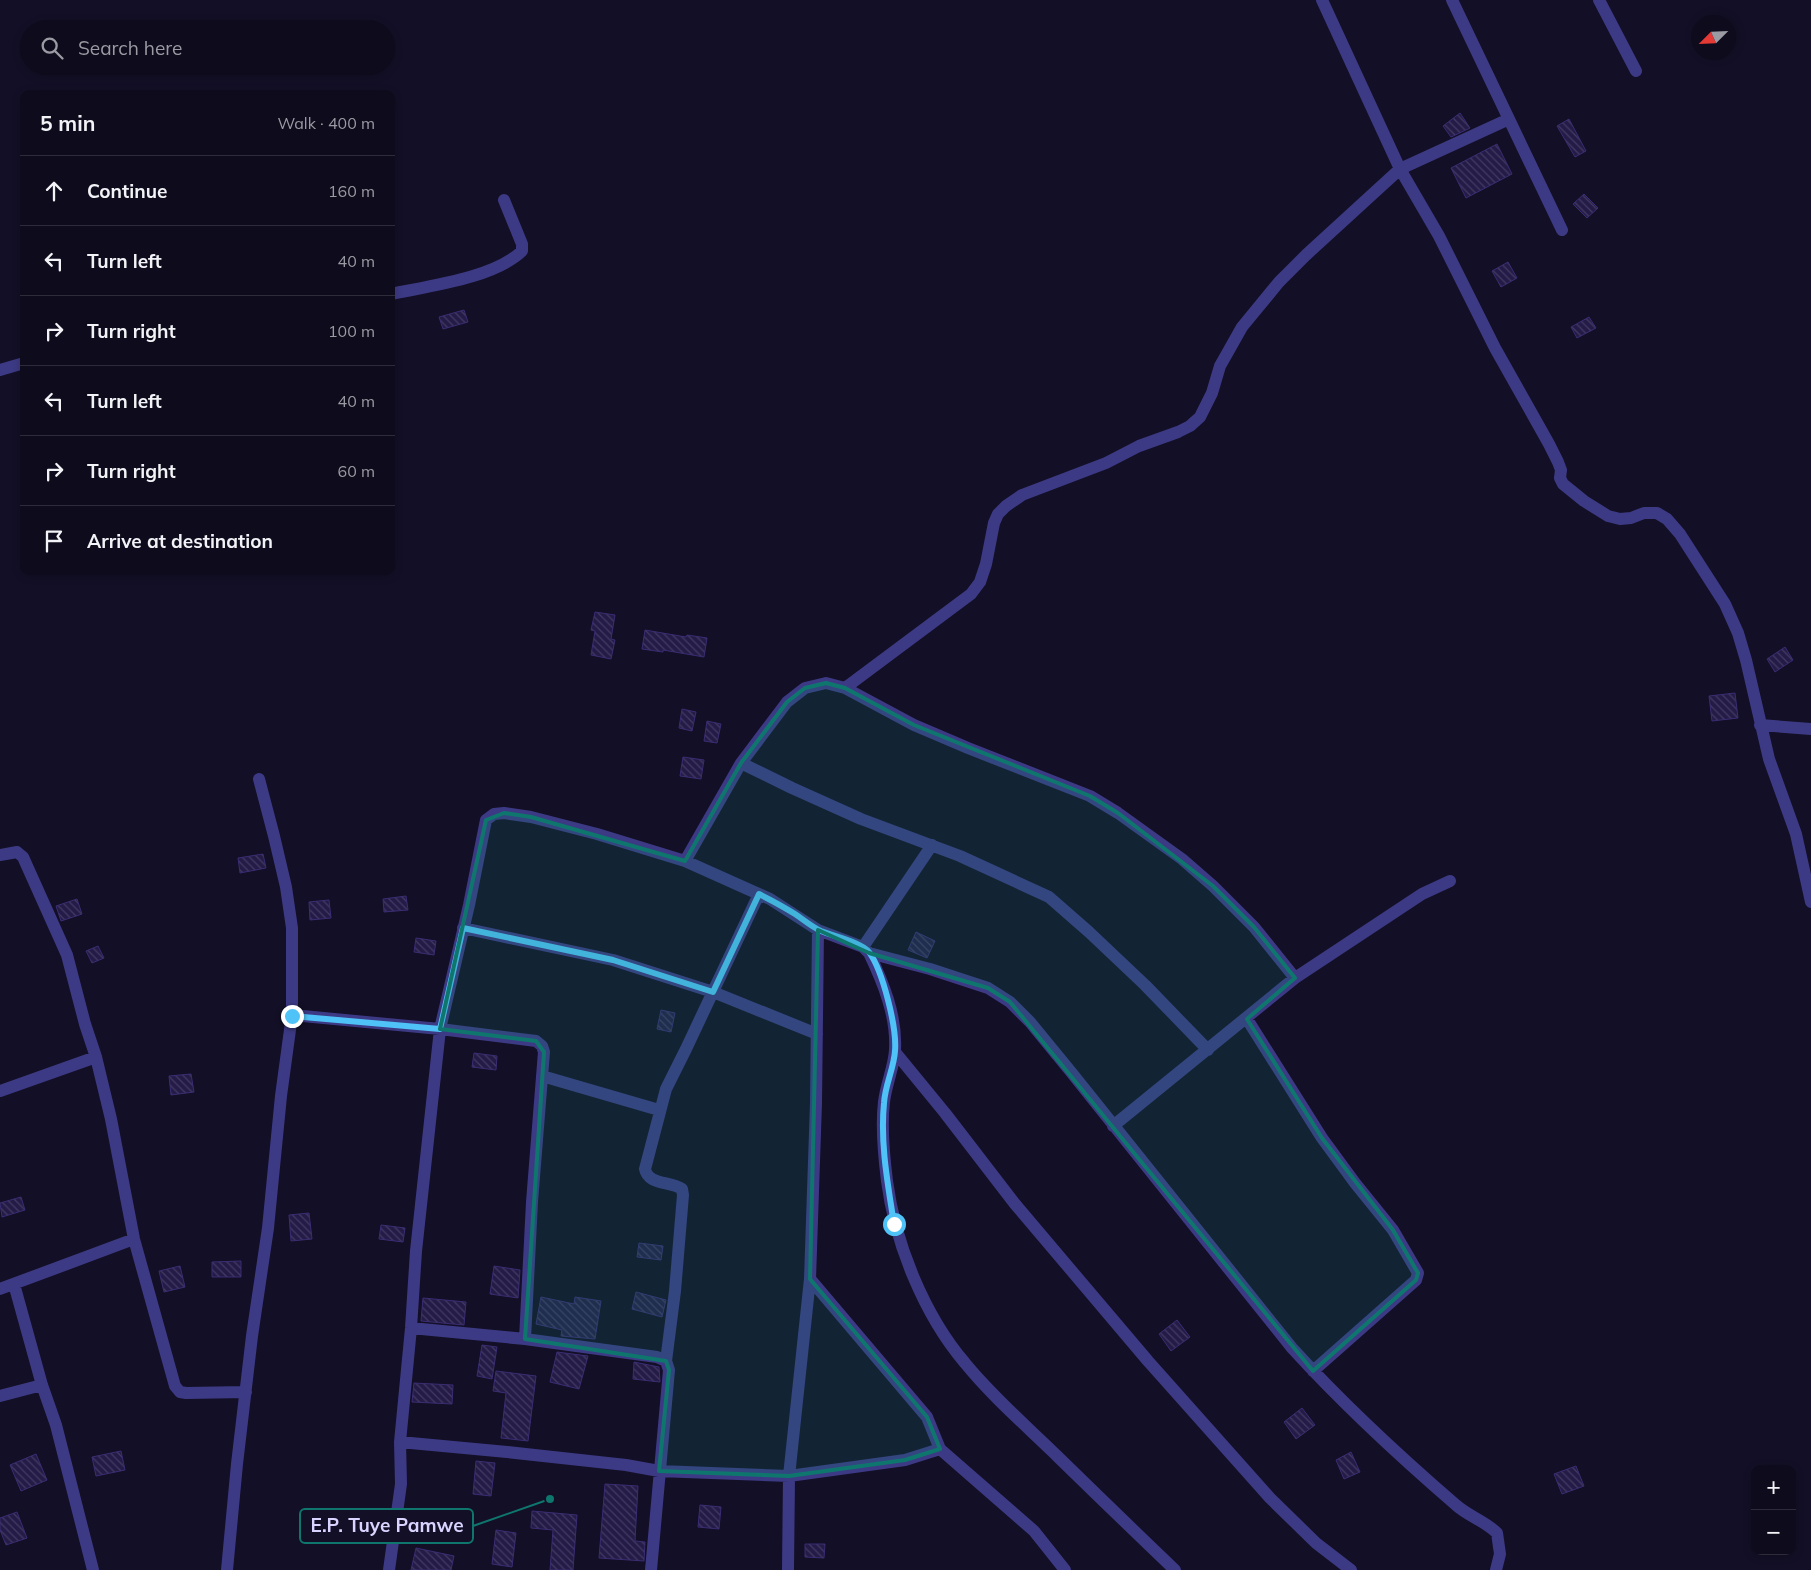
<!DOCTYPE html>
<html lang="en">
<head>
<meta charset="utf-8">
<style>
  body { margin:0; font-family:Mulish,sans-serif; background:#171425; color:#f1f3f6 }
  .controls { position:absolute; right:15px; bottom:15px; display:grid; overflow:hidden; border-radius:10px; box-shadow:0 2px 8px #0003 }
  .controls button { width:45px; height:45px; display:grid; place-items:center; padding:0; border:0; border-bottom:1px solid #2e2b3b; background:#0e0b1c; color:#f1f3f6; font:25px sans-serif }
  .compass { position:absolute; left:1691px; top:15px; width:45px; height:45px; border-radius:50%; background:#0e0b1c; box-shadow:0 2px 8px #0003; rotate:246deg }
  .stop { position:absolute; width:15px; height:15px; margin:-11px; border:4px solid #4fc3f7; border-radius:50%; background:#fff }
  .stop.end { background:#4fc3f7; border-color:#fff; box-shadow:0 1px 5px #0008 }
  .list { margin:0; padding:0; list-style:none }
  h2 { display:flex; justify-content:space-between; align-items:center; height:65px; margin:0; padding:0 20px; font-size:21px }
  h2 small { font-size:16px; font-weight:400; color:#9b9ba3 }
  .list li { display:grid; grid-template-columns:32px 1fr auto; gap:15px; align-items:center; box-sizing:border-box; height:70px; padding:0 20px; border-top:1px solid #2e2b3b }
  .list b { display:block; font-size:19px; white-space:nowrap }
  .list em { font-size:16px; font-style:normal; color:#9b9ba3 }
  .icon { flex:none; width:28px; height:28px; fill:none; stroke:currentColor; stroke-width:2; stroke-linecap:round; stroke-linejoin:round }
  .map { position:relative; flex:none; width:1811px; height:1570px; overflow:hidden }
  .search { position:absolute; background:#0e0b1c; box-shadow:0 2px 8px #0003; left:20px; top:20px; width:375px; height:55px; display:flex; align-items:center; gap:12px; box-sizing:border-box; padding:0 18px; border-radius:28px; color:#9b9ba3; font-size:19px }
  .panel { position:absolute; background:#0e0b1c; box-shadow:0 2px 8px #0003; left:20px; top:90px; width:375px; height:485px; border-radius:10px }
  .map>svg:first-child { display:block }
  .building { fill:url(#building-back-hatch); stroke:#3b2d73 }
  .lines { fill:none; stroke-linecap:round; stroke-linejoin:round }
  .street { stroke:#3d3a85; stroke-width:12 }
  .route { stroke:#4fc3f7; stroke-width:6 }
  .marked { fill:#0f766e; fill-opacity:0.2; stroke:#0f766e; stroke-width:4; stroke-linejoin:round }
  .leader { fill:none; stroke:#0f766e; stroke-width:2 }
  .callout-dot { fill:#0f766e; stroke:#130f26; stroke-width:2 }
  .callout { fill:#130f26; stroke:#0f766e; stroke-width:2 }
  .callout-label { font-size:19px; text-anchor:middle; font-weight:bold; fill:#d9d4ff }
</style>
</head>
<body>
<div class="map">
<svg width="1811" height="1570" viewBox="0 0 1811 1570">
  <defs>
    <pattern id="building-back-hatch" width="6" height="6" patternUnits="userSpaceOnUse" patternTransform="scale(1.25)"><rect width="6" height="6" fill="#241b47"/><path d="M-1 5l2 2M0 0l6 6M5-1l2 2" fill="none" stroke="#433b63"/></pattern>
  </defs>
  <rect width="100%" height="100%" fill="#130f26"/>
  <path class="building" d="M1460,113L1470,128L1451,137L1443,126Z
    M1569,119L1586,151L1575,157L1557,126Z
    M1497,144L1512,174L1466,198L1451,168Z
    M1584,194L1598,208L1587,218L1573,204Z
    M1508,262L1517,278L1501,287L1492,271Z
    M464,310L468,322L443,329L439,317Z
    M1589,317L1596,328L1577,338L1571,327Z
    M595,612L615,615L611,639L615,640L611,659L591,655L595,631L591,630Z
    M645,630L686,637L687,635L707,638L704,657L663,650V652L642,649Z
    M1785,647L1793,660L1775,672L1767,659Z
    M1735,693L1738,718L1712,721L1709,696Z
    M682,709L696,712L692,731L679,728Z
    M707,721L721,724L717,743L704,741Z
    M683,757L704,760L701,779L680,776Z
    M263,854L266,868L240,873L238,858Z
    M406,896L408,910L384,912L383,899Z
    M77,899L82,914L61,921L56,906Z
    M329,900L331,918L310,920L309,902Z
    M916,932L935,941L927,958L908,950Z
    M416,938L436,941L434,955L414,952Z
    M98,946L104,958L92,963L86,951Z
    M661,1010L675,1013L671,1032L657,1029Z
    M474,1053L497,1056L496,1070L472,1067Z
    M191,1074L194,1092L171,1095L169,1076Z
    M21,1197L25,1210L2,1217L0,1203Z
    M309,1213L312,1239L291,1241L289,1215Z
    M381,1225L405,1228L403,1242L379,1239Z
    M639,1243L663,1246L661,1260L637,1257Z
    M241,1261V1277H212V1262Z
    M180,1266L185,1287L164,1292L159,1271Z
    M494,1266L520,1270L518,1298L490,1294Z
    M636,1292L666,1300L662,1317L632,1309Z
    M541,1297L574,1304L575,1297L601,1301L595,1339L561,1336L562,1330L536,1324Z
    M423,1298L466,1302L464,1325L421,1321Z
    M1177,1320L1190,1337L1171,1351L1159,1334Z
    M482,1345L497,1347L492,1379L477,1376Z
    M557,1352L588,1356L579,1389L550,1382Z
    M634,1362L659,1367L660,1382L633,1379Z
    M496,1371L536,1376L528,1441L501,1438L506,1393L493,1391Z
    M414,1383L453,1385L452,1404L412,1402Z
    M1302,1408L1315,1425L1296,1439L1284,1422Z
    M121,1451L125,1470L96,1476L92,1457Z
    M1351,1452L1360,1472L1344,1479L1336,1460Z
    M36,1454L47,1480L21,1491L10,1465Z
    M476,1461L495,1463L491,1496L473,1494Z
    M1576,1466L1584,1486L1562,1494L1554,1474Z
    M605,1484L638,1486L635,1541L645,1542L644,1561L599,1558Z
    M700,1505L721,1507L719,1529L698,1527Z
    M532,1511L577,1515L573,1570H550L553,1530L531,1528Z
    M17,1512L27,1538L6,1545L0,1530V1518Z
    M496,1530L516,1533L512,1567L492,1564Z
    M805,1544H825L824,1558L805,1557Z
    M416,1548L454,1556L451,1570H411Z"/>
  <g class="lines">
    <path class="street" d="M1322,0L1400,169L1439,236L1495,348L1549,444L1558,462L1561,470L1560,478L1563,484L1584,501L1608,516L1620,519L1631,518L1644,513H1657L1667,519L1680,534L1725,604L1738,633L1746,660L1769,759L1796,834L1811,902
      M1452,0L1562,230
      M1599,0L1636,71
      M391,294C429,286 494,278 522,251V244L504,200
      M0,370L24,363
      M845,688L971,594L980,582L986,564L994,523L998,514L1006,506L1022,495L1106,463L1139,446L1178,432L1190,426L1200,417L1212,393L1220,366L1242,327L1279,282L1306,255L1400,169L1509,119
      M1760,725L1811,729
      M741,763L792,788L861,819L960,856L1049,897L1089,932L1145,985L1208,1050
      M0,855L17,852L23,857L67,955L85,1024L96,1057L111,1119L134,1239L175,1386L180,1392L186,1393L246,1392
      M685,861L741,763L787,702L805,688L826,683L845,688L914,725L968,748L1090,796L1118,813L1182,859L1213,886L1254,927L1295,978
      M463,928L613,960L713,992L817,1034
      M863,947L932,845
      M869,953C883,982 897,1016 895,1050C894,1067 886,1084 884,1102C881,1126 884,1157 887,1181C895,1243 924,1315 965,1363C991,1395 1023,1423 1053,1452C1093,1491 1134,1531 1175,1570
      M292,1015L440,1029L536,1041L542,1046L544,1052L532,1202L525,1339
      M1247,1019L1322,1138L1355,1183L1393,1230L1418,1273L1416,1280L1313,1371
      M895,1052L945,1113L1015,1204L1148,1361L1270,1498L1316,1543L1351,1570
      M542,1076L659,1110
      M0,1091L96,1057
      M1113,1126L1295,978L1422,894L1450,881
      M810,1279L927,1417L940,1449L1034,1531L1065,1570
      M14,1284L42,1385L56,1425L93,1570
      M0,1289L134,1239
      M411,1328L525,1339L657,1357L666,1361L669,1370L651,1570
      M666,1361L675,1291L683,1195L682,1189C670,1181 648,1185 645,1169L666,1089L686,1049L759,894
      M0,1396L42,1385
      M400,1442L507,1452L626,1465L659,1471L789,1476L905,1460L940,1449
      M227,1570L237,1464L252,1336L268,1228L281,1096L292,1015V928L286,887L274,836L259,779
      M389,1570L401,1484L400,1442L411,1328L416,1251L440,1029L469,905L486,820L494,814L504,813L531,817L597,834L685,861L770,899L818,930L863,947L869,953L930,969L988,988L1010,1002L1030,1022L1071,1072L1292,1348C1343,1404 1398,1455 1456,1505C1468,1516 1485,1521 1497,1533L1500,1554L1496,1570
      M788,1570L789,1476L810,1279L816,1103L818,930"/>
  </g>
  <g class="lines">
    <path class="route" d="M292,1016L440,1029L463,928L613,960L713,992L759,894C771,900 784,907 795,914C804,920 812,927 821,931C833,936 861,942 869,952C883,971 897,1028 895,1051C894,1068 885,1085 884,1103C880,1144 888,1185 894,1224"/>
  </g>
  <path class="marked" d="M826,683L845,688L914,725L1090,796L1118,813L1213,886L1254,927L1295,978L1247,1019L1322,1138L1393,1230L1418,1273L1416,1280L1313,1371L1010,1002L988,988L869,953L818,930L810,1279L927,1417L940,1449L905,1460L789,1476L659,1471L669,1370L666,1361L525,1339L544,1052L536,1041L440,1029L486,820L504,813L531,817L685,861L741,763L787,702L805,688Z"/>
  <path class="leader" d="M550 1499L473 1526"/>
  <circle class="callout-dot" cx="550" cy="1499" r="5"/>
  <rect class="callout" x="300" y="1509" width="173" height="34" rx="5"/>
  <g class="callout-label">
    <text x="387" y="1532">E.P. Tuye Pamwe</text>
  </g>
</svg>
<div class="controls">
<button>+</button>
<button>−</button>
</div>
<svg class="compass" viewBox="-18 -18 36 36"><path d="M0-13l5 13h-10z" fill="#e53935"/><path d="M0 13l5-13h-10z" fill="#9b9ba3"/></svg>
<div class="stop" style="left:894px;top:1224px"></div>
<div class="stop end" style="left:292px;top:1016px"></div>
<div class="search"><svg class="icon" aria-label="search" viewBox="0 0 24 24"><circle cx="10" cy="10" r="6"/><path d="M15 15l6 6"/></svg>Search here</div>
<section class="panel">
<h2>5 min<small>Walk · 400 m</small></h2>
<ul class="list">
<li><svg class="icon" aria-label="ahead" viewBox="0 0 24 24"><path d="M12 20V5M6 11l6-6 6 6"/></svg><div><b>Continue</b></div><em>160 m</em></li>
<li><svg class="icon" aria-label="left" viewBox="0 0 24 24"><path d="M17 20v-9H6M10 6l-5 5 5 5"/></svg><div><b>Turn left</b></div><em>40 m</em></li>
<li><svg class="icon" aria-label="right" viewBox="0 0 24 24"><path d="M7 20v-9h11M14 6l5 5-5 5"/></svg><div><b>Turn right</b></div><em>100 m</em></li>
<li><svg class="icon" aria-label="left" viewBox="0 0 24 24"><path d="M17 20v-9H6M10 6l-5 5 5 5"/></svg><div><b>Turn left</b></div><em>40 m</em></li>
<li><svg class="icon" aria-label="right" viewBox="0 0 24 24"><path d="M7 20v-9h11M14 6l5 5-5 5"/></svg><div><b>Turn right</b></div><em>60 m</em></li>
<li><svg class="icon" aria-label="arrive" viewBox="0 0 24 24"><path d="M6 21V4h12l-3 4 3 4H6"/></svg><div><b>Arrive at destination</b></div></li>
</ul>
</section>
</div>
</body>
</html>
